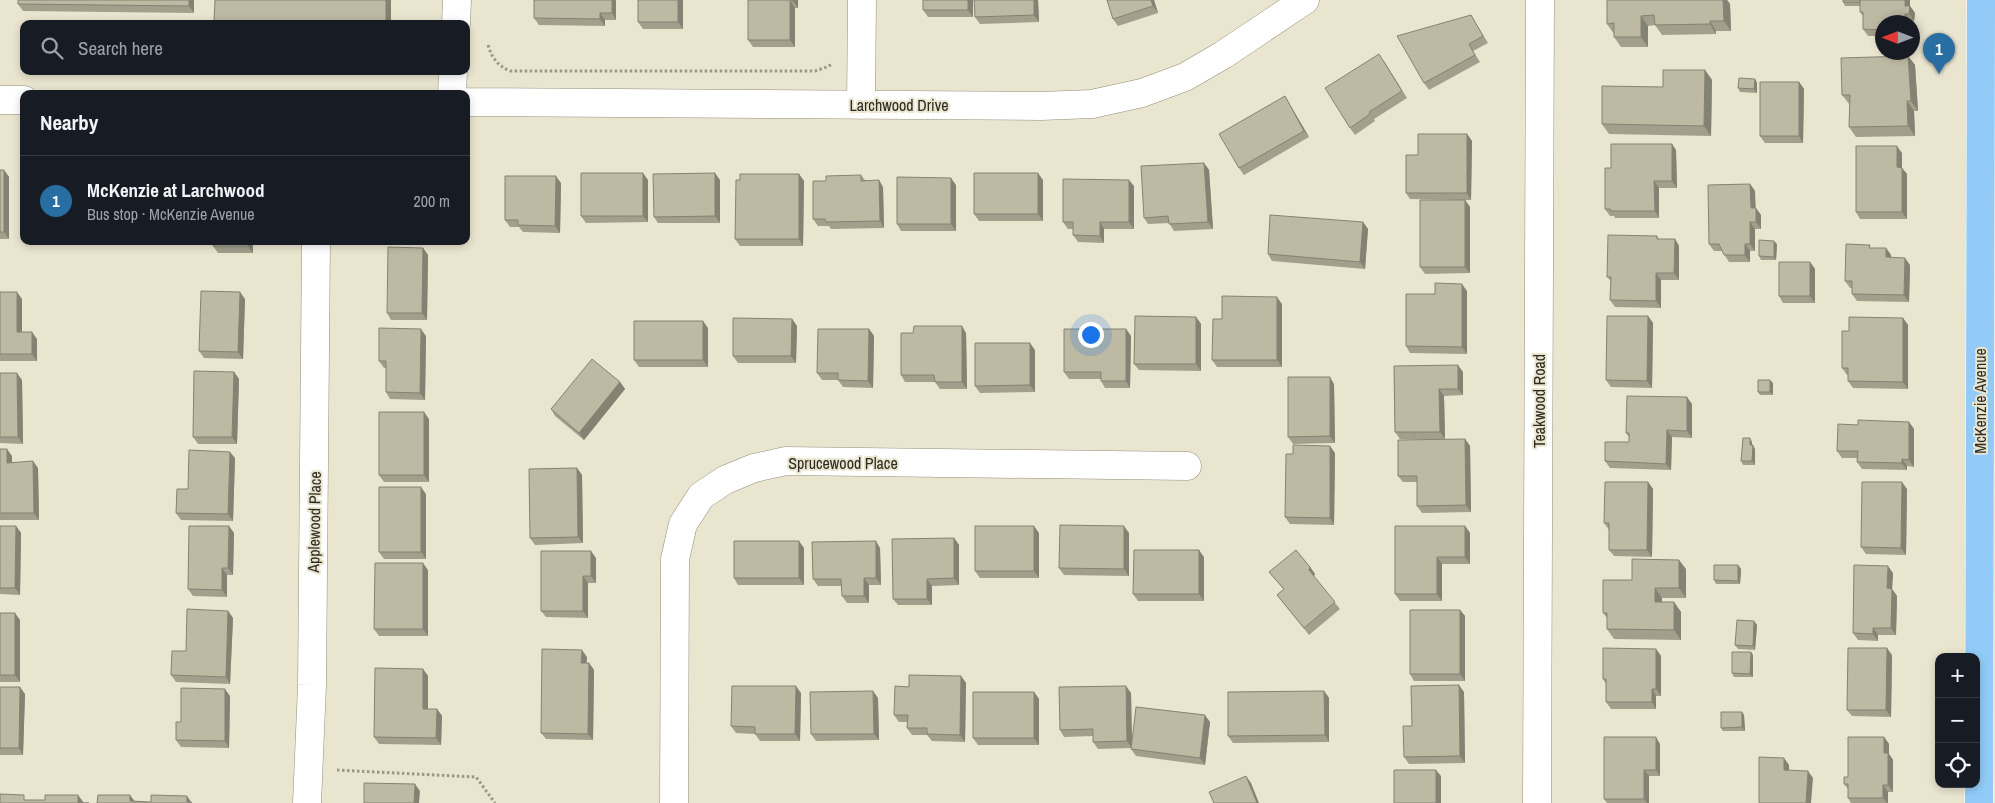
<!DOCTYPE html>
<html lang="en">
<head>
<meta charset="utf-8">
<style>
  body { margin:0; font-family:"Archivo Narrow",sans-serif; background:#242831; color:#f1f3f6 }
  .controls { position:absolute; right:15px; bottom:15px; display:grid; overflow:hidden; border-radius:10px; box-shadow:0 2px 8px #0003 }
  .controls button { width:45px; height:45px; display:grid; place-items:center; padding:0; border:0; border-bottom:1px solid #363941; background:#171b24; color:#f1f3f6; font:25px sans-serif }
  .compass { position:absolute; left:1875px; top:15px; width:45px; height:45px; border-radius:50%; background:#171b24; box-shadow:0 2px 8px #0003; rotate:270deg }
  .you { position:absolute; left:1090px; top:334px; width:18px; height:18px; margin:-12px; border:4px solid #fff; border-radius:50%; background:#1a73e8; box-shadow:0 0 0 8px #1a73e833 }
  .badge { display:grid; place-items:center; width:32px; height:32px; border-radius:50%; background:#286ea3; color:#fff; font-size:16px; font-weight:700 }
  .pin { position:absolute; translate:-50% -41px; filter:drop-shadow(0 1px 2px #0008) }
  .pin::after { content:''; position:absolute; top:26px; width:18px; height:15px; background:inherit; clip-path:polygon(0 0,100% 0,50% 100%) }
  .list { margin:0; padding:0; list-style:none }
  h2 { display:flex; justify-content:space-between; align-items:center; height:65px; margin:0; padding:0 20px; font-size:21px }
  h2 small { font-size:16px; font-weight:400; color:#9ea1a6 }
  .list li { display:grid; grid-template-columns:32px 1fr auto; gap:15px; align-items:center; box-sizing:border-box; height:90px; padding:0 20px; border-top:1px solid #363941 }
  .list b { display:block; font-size:19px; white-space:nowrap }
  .list p { margin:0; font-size:16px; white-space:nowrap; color:#9ea1a6 }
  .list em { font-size:16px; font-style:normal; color:#9ea1a6 }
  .icon { flex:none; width:28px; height:28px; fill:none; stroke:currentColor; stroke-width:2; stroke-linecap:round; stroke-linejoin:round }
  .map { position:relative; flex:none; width:1995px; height:803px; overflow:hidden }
  .search { position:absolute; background:#171b24; box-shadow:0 2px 8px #0003; left:20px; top:20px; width:450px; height:55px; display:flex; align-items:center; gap:12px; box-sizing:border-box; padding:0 18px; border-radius:10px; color:#9ea1a6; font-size:19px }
  .panel { position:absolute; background:#171b24; box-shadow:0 2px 8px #0003; left:20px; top:90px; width:450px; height:155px; border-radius:10px }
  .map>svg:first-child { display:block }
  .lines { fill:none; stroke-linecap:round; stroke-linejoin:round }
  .minor-casing { stroke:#938f7b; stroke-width:29 }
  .major-casing { stroke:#fff; stroke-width:29 }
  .path { stroke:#9b9787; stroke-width:3; stroke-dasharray:2.5 2.5; stroke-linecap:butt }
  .minor { stroke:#fff; stroke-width:28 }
  .major { stroke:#92cbf7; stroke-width:28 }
  .wall { fill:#a39f8c }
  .shaded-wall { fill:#848272 }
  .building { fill:#bdb9a3; stroke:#848272 }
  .labels { text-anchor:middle; stroke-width:4; stroke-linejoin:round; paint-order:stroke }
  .street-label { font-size:16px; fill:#2c2a22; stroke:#eae5cf }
</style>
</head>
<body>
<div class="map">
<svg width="1995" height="803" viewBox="0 0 1995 803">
  <rect width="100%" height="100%" fill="#eae5cf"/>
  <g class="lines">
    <defs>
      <path id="minor" d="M456,24L457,0
        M452,94L453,71
        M0,100H24
        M466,102L1041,106L1092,104L1142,93L1185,77L1223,55L1305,0
        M861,105L862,0
        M307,803L312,685L316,241
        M674,803L675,559L683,524L701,496L725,480L754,468L786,461L1187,466
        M1537,803L1540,0"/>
      <path id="major" d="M1979,803L1981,0"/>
    </defs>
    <use href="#minor" class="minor-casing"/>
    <use href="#major" class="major-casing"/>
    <path class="path" d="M488,45C492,58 497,65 510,71H815L827,67L832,64
      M337,770L476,777L495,803"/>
    <use href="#minor" class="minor"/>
    <use href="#major" class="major"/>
  </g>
  <path class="wall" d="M194,0V13L23,11L18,4Z
    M391,0V24H216L214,21Z
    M616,0V20H605V26L539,25L534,18Z
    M683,0V29H643L638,22Z
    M748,0H798V8H795V47H753L748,40Z
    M973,0V17H928L923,10Z
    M974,0H1038L1039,22L980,24L975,17Z
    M1107,0H1154L1158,13L1118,26L1113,19Z
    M1607,0H1727L1730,4L1731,31H1716V34L1662,35L1655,25L1648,26V47H1621L1614,37V34L1607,24Z
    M1910,0V6L1915,13L1914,21H1910V22H1882V36H1868L1863,29V16L1860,12V6H1845L1843,2Z
    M1471,15L1488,43L1473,51L1480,62L1429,90L1424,83Z
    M1908,56L1915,65L1918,111H1914L1915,136L1856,137L1849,127L1850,105L1842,95Z
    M1384,61L1407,98L1374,119L1375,121L1355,135L1350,128Z
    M1705,70L1712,80L1711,136L1609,134L1602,124Z
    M1755,79L1757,83V93L1740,92L1738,88Z
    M1799,82L1804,89L1803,143H1765L1760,136Z
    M1285,96L1289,103L1309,137L1244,175L1239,168Z
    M1467,134L1472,141L1471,200H1465L1470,207V273L1425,274L1420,267L1458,200L1410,199L1406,193L1418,155Z
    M1676,150L1677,188H1659V218H1615L1614,216H1610L1605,209L1611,168Z
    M1902,153V168L1907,174V219H1860L1856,212Z
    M1204,163L1209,170L1213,229L1174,231L1169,223L1148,224L1144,218Z
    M0,170H4L9,177V239H0Z
    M799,174L804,181L803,246H740L735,239L740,180Z
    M861,175L865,180L883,187L884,228L831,229L829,226H818L813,219L826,181Z
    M648,180V222L586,223L581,216Z
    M720,180V223H658L654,217Z
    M1043,180V221H979L974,214Z
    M561,183L560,233L523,232L519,227H510L505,220Z
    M1750,184L1755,191V208L1761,215V229H1755V251H1750V262H1729L1722,251H1714L1709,244Z
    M956,185V231H901L897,224Z
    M1134,186V229H1104V243L1078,242L1073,235V229H1068L1063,222Z
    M1363,222L1368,229L1365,269L1272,261L1268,254Z
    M1657,236L1659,239H1675L1679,246V280H1661V308L1615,307L1610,300L1611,281L1607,277Z
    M253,241V253H218L213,246Z
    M1777,244L1776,260H1761L1759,256Z
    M423,248L428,255L427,320H391L387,313Z
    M1872,248H1886L1891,255V258L1910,265L1909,302L1857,301L1852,294V288H1850L1845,281Z
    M1810,262L1815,269V303H1783L1779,296Z
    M1467,291V354L1410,353L1406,346L1435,294Z
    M0,292L22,299V332L37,339V361H0Z
    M245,299L243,359L204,358L199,351Z
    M1282,304V367H1217L1212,360Z
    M1648,316L1653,323L1652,388L1611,387L1606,380Z
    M1196,317L1201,324V371L1139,370L1134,364Z
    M1903,318L1908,325V389L1853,388L1848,381V375H1847L1842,368L1849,331Z
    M792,319L797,326L796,363H738L733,356Z
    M708,328V367H639L634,360Z
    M869,329L874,336L873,388L843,387L838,380H822L817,373Z
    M1126,329L1131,336L1130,388H1105L1101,381V379H1069L1064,372Z
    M966,333L967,389H940L935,382H905L901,375Z
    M426,336L425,400L390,399L386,392V368H384L379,361Z
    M1035,350V392L980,393L975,386Z
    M1394,366L1463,372V395L1444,396L1445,439H1400L1395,432Z
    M234,372L239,379L237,444H198L193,437Z
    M0,373L22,380L23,444L0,443Z
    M620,382L625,389L584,440L555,416L551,409Z
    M1773,383V395H1760L1758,392Z
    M1334,384L1335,443L1293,444L1288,437Z
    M1692,404V438L1672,437L1671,470L1610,468L1605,461L1629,442V437L1626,433Z
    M429,419V482H384L379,475Z
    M1909,422L1914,429V467L1907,466V470L1862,469L1857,462V458H1842L1837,451L1858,425Z
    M1465,439L1470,446L1471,512L1422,513L1417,506V482H1403L1398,476Z
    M1752,442V445L1755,449V465H1743L1741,461Z
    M0,449L12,456V463L38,468L39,520H0Z
    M1335,453L1334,525L1290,524L1285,517Z
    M235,458L233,521L181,520L176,513L188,489Z
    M577,468L582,475L583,543L535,545L530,538Z
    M1648,482L1653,489L1652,557L1614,556L1609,550V530L1604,523Z
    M1907,489L1906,555L1866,554L1861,547Z
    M426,494V559H384L379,552Z
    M0,526H16L21,533L20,595L0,594Z
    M1465,526L1470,533V564H1442V601H1400L1395,594Z
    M234,533L233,575H227V597L193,596L188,589Z
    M1039,533V578H980L975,571Z
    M1129,533V576L1064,575L1059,568Z
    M954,538L959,545V585L932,586V605H898L893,599Z
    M804,548V585H738L734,578Z
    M880,548L881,585H869V603H847L842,596V586H818L813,579Z
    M1204,557V601H1138L1133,594Z
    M596,558V583H588V618L546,617L541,611Z
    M1738,565L1741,569L1740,584H1716L1714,580Z
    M1310,567L1315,574L1314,577L1340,609L1309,635L1277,595L1284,590L1269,572Z
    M1686,569V598H1662V602H1674L1681,612V640L1614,639L1607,629V618L1603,613L1632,580Z
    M428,570V636H379L374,629Z
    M1893,573L1892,589L1897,596L1896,635H1878V641L1858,640L1853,633Z
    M1460,610L1465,616V681H1414L1410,674Z
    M228,611L233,618L230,684L176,682L171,675L186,651Z
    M0,613L20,620V682H0Z
    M1754,621L1757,625L1755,650L1738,649L1735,645Z
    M1656,649L1661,656V696H1656V709H1611L1606,702V684L1603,679Z
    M1753,655V677H1734L1732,673Z
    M1892,655L1891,717L1852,716L1847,710Z
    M587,657L586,663H589L594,670L593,740L546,739L541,733Z
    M423,669L428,676V709H437L442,716L441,745L379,744L374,737Z
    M961,676L966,683L965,742L932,741L927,735H912L907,728L908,722H899L894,715L909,687Z
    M0,687L25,694L23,755H0Z
    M1324,691L1329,698V742L1233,743L1228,736Z
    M1034,692L1039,699V745H978L973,738Z
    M1464,692L1465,763L1409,764L1404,757Z
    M801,693L800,741H760L755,734L736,733L731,726Z
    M1131,693L1132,742L1210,722L1205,765L1136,756L1131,749V748L1098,749L1093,742V736L1064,737L1060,730Z
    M230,696L229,748L181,747L176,740L181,722Z
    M878,698L879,740L816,741L811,734Z
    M1742,712L1744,715L1745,731H1723L1721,728Z
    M1884,737L1889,744V754L1893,760V792H1888V803H1851L1848,798V789L1844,784L1848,777Z
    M1660,744V776H1649V803H1607L1604,799Z"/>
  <path class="shaded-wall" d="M189,0H194V13L189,6Z
    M386,0H391V24H387L386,22Z
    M612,0H616V20L612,13Z
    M678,0H683V29L678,22Z
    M793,0H798V8L793,1Z
    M968,0H973V17L968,10Z
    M1034,0H1038L1039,22L1034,15Z
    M1151,0H1154L1158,13L1153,6Z
    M1723,0H1727L1730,4L1731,31L1724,21Z
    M1905,0H1910V6L1915,13L1914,21L1905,6Z
    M790,1L795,8V47L790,40Z
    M600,13L605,20V26L600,19Z
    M1905,14L1910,21V22H1905Z
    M1641,16L1648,26V47L1641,37Z
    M1710,21L1716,31V34L1710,24Z
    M1908,56L1915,65L1918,111L1911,101Z
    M1705,70L1712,80L1711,136L1704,126Z
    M1755,79L1757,83V93L1754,89Z
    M1799,82L1804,89L1803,143L1799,136Z
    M1285,96L1289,103L1309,137L1304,131Z
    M1907,101L1914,111L1915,136L1908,126Z
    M1467,134L1472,141L1471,200L1467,193Z
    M1672,144L1676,150L1677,188L1672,181Z
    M1897,146L1902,153V174L1897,167Z
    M1204,163L1209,170L1213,229L1208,222Z
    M1902,168L1907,174V219L1902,212Z
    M4,170L9,177V239L4,232Z
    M643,173L648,180V222L643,216Z
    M715,173L720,180V223L715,216Z
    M1038,173L1043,180V221L1038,214Z
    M799,174L804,181L803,246L799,239Z
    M556,176L561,183L560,233L555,226Z
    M951,178L956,185V231L951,224Z
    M879,180L883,187L884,228L880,221Z
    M1129,180L1134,186V229L1129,222Z
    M1654,181L1659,188V218L1655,211Z
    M1750,184L1755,191L1756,215L1751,208Z
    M1465,200L1470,207V273L1465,267Z
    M1756,208L1761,215V229L1756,222Z
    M1100,222L1104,229V243L1100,236Z
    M1363,222L1368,229L1365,269L1360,262Z
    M1750,222L1755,229V251L1750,244Z
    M1675,239L1679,246V280L1674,273Z
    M248,241H253V253L248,246Z
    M1774,241L1777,244L1776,260L1774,257Z
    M1745,244L1750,251V262L1745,255Z
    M423,248L428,255L427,320L422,313Z
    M1886,248L1891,255V264L1886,257Z
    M1905,258L1910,265L1909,302L1904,295Z
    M1810,262L1815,269V303L1810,296Z
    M1656,273L1661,280V308L1656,301Z
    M1462,284L1467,291V354L1462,347Z
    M17,292L22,299V339L17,332Z
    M240,292L245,299L243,359L238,352Z
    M1277,297L1282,304V367L1277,360Z
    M1648,316L1653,323L1652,388L1647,381Z
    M1196,317L1201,324V371L1196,364Z
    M1903,318L1908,325V389L1903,382Z
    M792,319L797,326L796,363L791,356Z
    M703,321L708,328V367L703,360Z
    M962,326L966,333L967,389L962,382Z
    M421,329L426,336L425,400L420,393Z
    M869,329L874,336L873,388L868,381Z
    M1126,329L1131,336L1130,388L1126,381Z
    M32,332L37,339V361L32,354Z
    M1030,343L1035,350V392L1030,385Z
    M1458,365L1463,372V395L1458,389Z
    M234,372L239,379L237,444L232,437Z
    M17,373L22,380L23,444L18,437Z
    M1330,377L1334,384L1335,443L1330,436Z
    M1770,380L1773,383V395L1770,392Z
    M620,382L625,389L584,440L579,433Z
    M1439,389L1444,396L1445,439L1440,432Z
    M1687,397L1692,404V438L1687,431Z
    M424,412L429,419V482L424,475Z
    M1909,422L1914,429V467L1909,460Z
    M1667,430L1672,437L1671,470L1666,464Z
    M1750,438L1752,442V449L1750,445Z
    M1465,439L1470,446L1471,512L1466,505Z
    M1753,445L1755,449V465L1752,461Z
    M1330,446L1335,453L1334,525L1330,518Z
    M7,449L12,456V470L7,463Z
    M230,452L235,458L233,521L228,514Z
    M1902,459L1907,466V470L1902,463Z
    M33,461L38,468L39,520L34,513Z
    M577,468L582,475L583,543L578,537Z
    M1648,482L1653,489L1652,557L1647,550Z
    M1902,482L1907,489L1906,555L1901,548Z
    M421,487L426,494V559L421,552Z
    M16,526L21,533L20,595L15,588Z
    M229,526L234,533L233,575L228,568Z
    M1034,526L1039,533V578L1034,571Z
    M1124,526L1129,533V576L1124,569Z
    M1465,526L1470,533V564L1465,557Z
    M954,538L959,545V585L954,578Z
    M799,541L804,548V585L799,578Z
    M876,541L880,548L881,585L876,578Z
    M1199,550L1204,557V601L1199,594Z
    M591,551L596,558V583L591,576Z
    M1437,557L1442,564V601L1437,594Z
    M1679,560L1686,569V598L1679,588Z
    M423,563L428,570V636L423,629Z
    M1738,565L1741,569L1740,584L1738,581Z
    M1888,566L1893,573L1892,589L1897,596L1896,635L1891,628L1887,588Z
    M1310,567L1315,574L1313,577L1309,570Z
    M222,568L227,575V597L222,590Z
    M583,576L588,583V618L583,611Z
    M864,578L869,585V603L864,596Z
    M927,579L932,586V605L927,599Z
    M1655,588L1662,598V612L1655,602Z
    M1674,602L1681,612V640L1674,630Z
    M1460,610L1465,616V681L1460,674Z
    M228,611L233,618L230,684L226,677Z
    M15,613L20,620V682L15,675Z
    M1754,621L1757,625L1755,650L1753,646Z
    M1873,628L1878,635V641L1873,634Z
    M1887,648L1892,655L1891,717L1886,710Z
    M1656,649L1661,656V696L1656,689Z
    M582,650L587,657L586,670L581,663Z
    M1751,652L1753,655V677L1750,674Z
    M589,663L594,670L593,740L588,734Z
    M423,669L428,676V716L423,709Z
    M961,676L966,683L965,742L960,735Z
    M1459,685L1464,692L1465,763L1460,756Z
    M796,686L801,693L800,741L795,734Z
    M1126,686L1131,693L1132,748L1127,741Z
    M20,687L25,694L23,755L19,748Z
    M225,689L230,696L229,748L225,741Z
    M1652,689L1656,696V709L1652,702Z
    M873,691L878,698L879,740L874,734Z
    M1324,691L1329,698V742L1325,735Z
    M1034,692L1039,699V745L1034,738Z
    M437,709L442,716L441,745L436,738Z
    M1742,712L1744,715L1745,731L1742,727Z
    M1205,715L1210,722L1205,765L1200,758Z
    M1656,737L1660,744V776L1656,770Z
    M1884,737L1889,744V754L1893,760V792L1888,785L1884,753Z
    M1784,758L1789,765V777L1784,770Z
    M1436,770L1441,776V803H1436Z
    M1644,770L1649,776V803H1647L1644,799Z
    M1808,771L1813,778L1811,803H1806Z
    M1246,776L1251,783L1259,803H1257Z
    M415,784L420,791L419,803H414Z
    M1883,785L1888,792V803H1887L1883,798Z
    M78,795L84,803H78Z
    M130,795L136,803L130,801Z
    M187,796L192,803L187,802Z"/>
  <path class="building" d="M18,0H189V6L18,4Z
    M215,0H386V22L214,21Z
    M534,0H612V13H600V19L534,18Z
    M638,0H678V22H638Z
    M748,0H793V1H790V40H748Z
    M923,0H968V10H923Z
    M974,0H1034V15L975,17Z
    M1107,0H1151L1153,6L1113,19Z
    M1607,0H1723L1724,21H1710V24L1655,25L1654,15L1641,16V37H1614V23L1607,24Z
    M1843,0H1860V2H1843Z
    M1860,0H1905V6H1910L1909,14H1905V22H1882V30L1863,29V12H1860Z
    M1471,15L1483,36L1469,44L1475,55L1424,83L1397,36Z
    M1379,54L1402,91L1369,112L1370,114L1350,128L1325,88Z
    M1908,56L1911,101H1907L1908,126L1849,127L1850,95H1842L1841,58Z
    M1663,70H1705L1704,126L1602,124V86L1663,87Z
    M1739,78L1755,79L1754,89L1738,88Z
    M1760,82H1799V136H1760Z
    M1285,96L1304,131L1239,168L1219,134Z
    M1418,134H1467V193H1406V155H1418Z
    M1611,144H1672V181H1654L1655,211H1611L1610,209H1605V168H1611Z
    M1856,146H1897V167L1902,168V212H1856Z
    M1204,163L1208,222L1169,224L1168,216L1144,218L1141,166Z
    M0,170H4V232H0Z
    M581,173H643V216H581Z
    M715,173V216L654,217L653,174Z
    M974,173H1038V214H974Z
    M740,174H799V239H735L736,180H740Z
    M861,175V181L879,180L880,221L826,222L825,219H813V181H826V176Z
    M505,176H556L555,226L518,225V220H505Z
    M897,177L951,178V224H897Z
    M1063,179L1129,180V222H1100V236L1073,235V222H1063Z
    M1750,184L1751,208H1756V222H1750V244H1745V255H1724L1719,244H1709L1708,185Z
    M1420,200H1465V267H1420Z
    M1270,215L1363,222L1360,262L1268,254Z
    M1608,235L1657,236V239H1675L1674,273H1656V301L1610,300L1611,277H1607Z
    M1759,240L1774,241V257L1759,256Z
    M213,241H248V246H213Z
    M1846,244L1870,245L1869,248H1886V257L1905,258L1904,295L1852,294V281H1845Z
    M388,247L423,248L422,313H387Z
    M1779,262H1810V296H1779Z
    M1435,283L1462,284V347L1406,346V294H1435Z
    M201,291L240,292L238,352L199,351Z
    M0,292H17V332H32V354H0Z
    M1222,296L1277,297V360H1212L1213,319H1222Z
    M1135,316L1196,317V364H1134Z
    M1607,316H1648L1647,381L1606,380Z
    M1849,317L1903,318V382L1848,381V368H1842V331H1849Z
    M733,318L792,319L791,356H733Z
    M634,321H703V360H634Z
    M914,326H962V382H935L934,375H901V333H913Z
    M379,328L421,329L420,393L386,392V361H379Z
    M818,329H869L868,381L838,380V373H817Z
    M1064,329H1126V381H1101V372H1064Z
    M975,343H1030V385L975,386Z
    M592,359L620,382L579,433L551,409Z
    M1458,365V389H1439L1440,432H1395L1394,366Z
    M194,371L234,372L232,437H193Z
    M0,373H17L18,437H0Z
    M1288,377H1330V436L1288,437Z
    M1758,380H1770V392H1758Z
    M1627,396L1687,397V431L1667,430L1666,464L1605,461V442H1629V433H1626Z
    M379,412H424V475H379Z
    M1858,420L1909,422V460L1902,459V463L1857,462L1858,451H1837L1838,424L1858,425Z
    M1743,438H1750V445H1753L1752,461H1741Z
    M1465,439L1466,505L1417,506V476H1398V440Z
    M1293,445L1330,446V518L1285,517L1286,454H1293Z
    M0,449H7V463L33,461L34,513H0Z
    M189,450L230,452L228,514L176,513L177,489H188Z
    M577,468L578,537L530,538L529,469Z
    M1605,482H1648L1647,550H1609V523H1604Z
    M1862,482H1902L1901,548L1861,547Z
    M379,487H421V552H379Z
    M1060,525L1124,526V569L1059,568Z
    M0,526H16L15,588H0Z
    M189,526H229L228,568H222V590L188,589Z
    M975,526H1034V571H975Z
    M1395,526H1465V557H1437V594H1395Z
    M954,538V578L927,579V599H893L892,539Z
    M734,541H799V578H734Z
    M876,541V578H864V596H842L841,579H813L812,542Z
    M1134,550H1199V594H1133Z
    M1296,550L1310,567L1309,570L1335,602L1304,628L1277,595L1284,589L1269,572Z
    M541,551H591V576H583V611H541Z
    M1632,559L1679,560V588H1655V602H1674V630L1607,629V613H1603V580H1632Z
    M375,563H423V629H374Z
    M1714,565H1738V581L1714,580Z
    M1854,565L1888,566L1887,588L1892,589L1891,628H1873V634L1853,633Z
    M187,609L228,611L226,677L171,675L172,651H186Z
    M1410,610H1460V674H1410Z
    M0,613H15V675H0Z
    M1737,620L1754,621L1753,646L1735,645Z
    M1603,648L1656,649V689H1652V702H1606V679H1603Z
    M1848,648H1887L1886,710H1847Z
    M542,649L582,650L581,663H589L588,734L541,733Z
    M1732,652H1751L1750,674L1732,673Z
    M375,668L423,669V709H437L436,738L374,737Z
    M909,675L961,676L960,735L927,734V728H907L908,715H894L895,686L909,687Z
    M1459,685L1460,756L1404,757L1403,726H1412L1411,686Z
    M732,686H796L795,734H755V727L731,726Z
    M1126,686L1127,741L1093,742V729L1060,730L1059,687Z
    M0,687H20L19,748H0Z
    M181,688L225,689V741L176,740V722H181Z
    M873,691L874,734H811L810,692Z
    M1324,691L1325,735L1228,736V692Z
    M973,692H1034V738H973Z
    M1136,707L1205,715L1200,758L1131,749Z
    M1721,712H1742V727L1721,728Z
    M1604,737H1656V770H1644V799H1604Z
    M1848,737H1884V753H1888V785H1883V798H1848V784H1844V777H1848Z
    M1759,757L1784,758V770L1808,771L1806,803H1759Z
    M1394,770H1436V803H1394Z
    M1246,776L1257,803H1214L1209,792Z
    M364,783L415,784L414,803H364Z
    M0,794L24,795V800H45V795H78V803H89H0Z
    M98,795H130V801L151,802V795L187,796V802H191L192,803H97Z"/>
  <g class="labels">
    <g class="street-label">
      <text x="899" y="111">Larchwood Drive</text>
      <text transform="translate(1539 401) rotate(-90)" y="6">Teakwood Road</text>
      <text transform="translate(1980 401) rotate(-90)" y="6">McKenzie Avenue</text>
      <text x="843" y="469">Sprucewood Place</text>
      <text transform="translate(314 522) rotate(-89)" y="6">Applewood Place</text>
    </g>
  </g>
</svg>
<div class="controls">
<button>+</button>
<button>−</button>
<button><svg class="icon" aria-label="locate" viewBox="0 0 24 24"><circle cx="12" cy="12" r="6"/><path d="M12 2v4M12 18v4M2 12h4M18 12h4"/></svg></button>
</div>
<svg class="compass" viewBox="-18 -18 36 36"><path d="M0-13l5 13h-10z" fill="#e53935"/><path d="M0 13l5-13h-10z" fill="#9ea1a6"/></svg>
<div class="you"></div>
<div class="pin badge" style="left:1939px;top:74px">1</div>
<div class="search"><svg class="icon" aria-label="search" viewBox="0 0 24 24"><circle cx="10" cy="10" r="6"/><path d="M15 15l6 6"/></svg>Search here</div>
<section class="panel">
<h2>Nearby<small></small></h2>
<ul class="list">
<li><span class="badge">1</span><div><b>McKenzie at Larchwood</b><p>Bus stop · McKenzie Avenue</p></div><em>200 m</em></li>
</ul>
</section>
</div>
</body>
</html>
